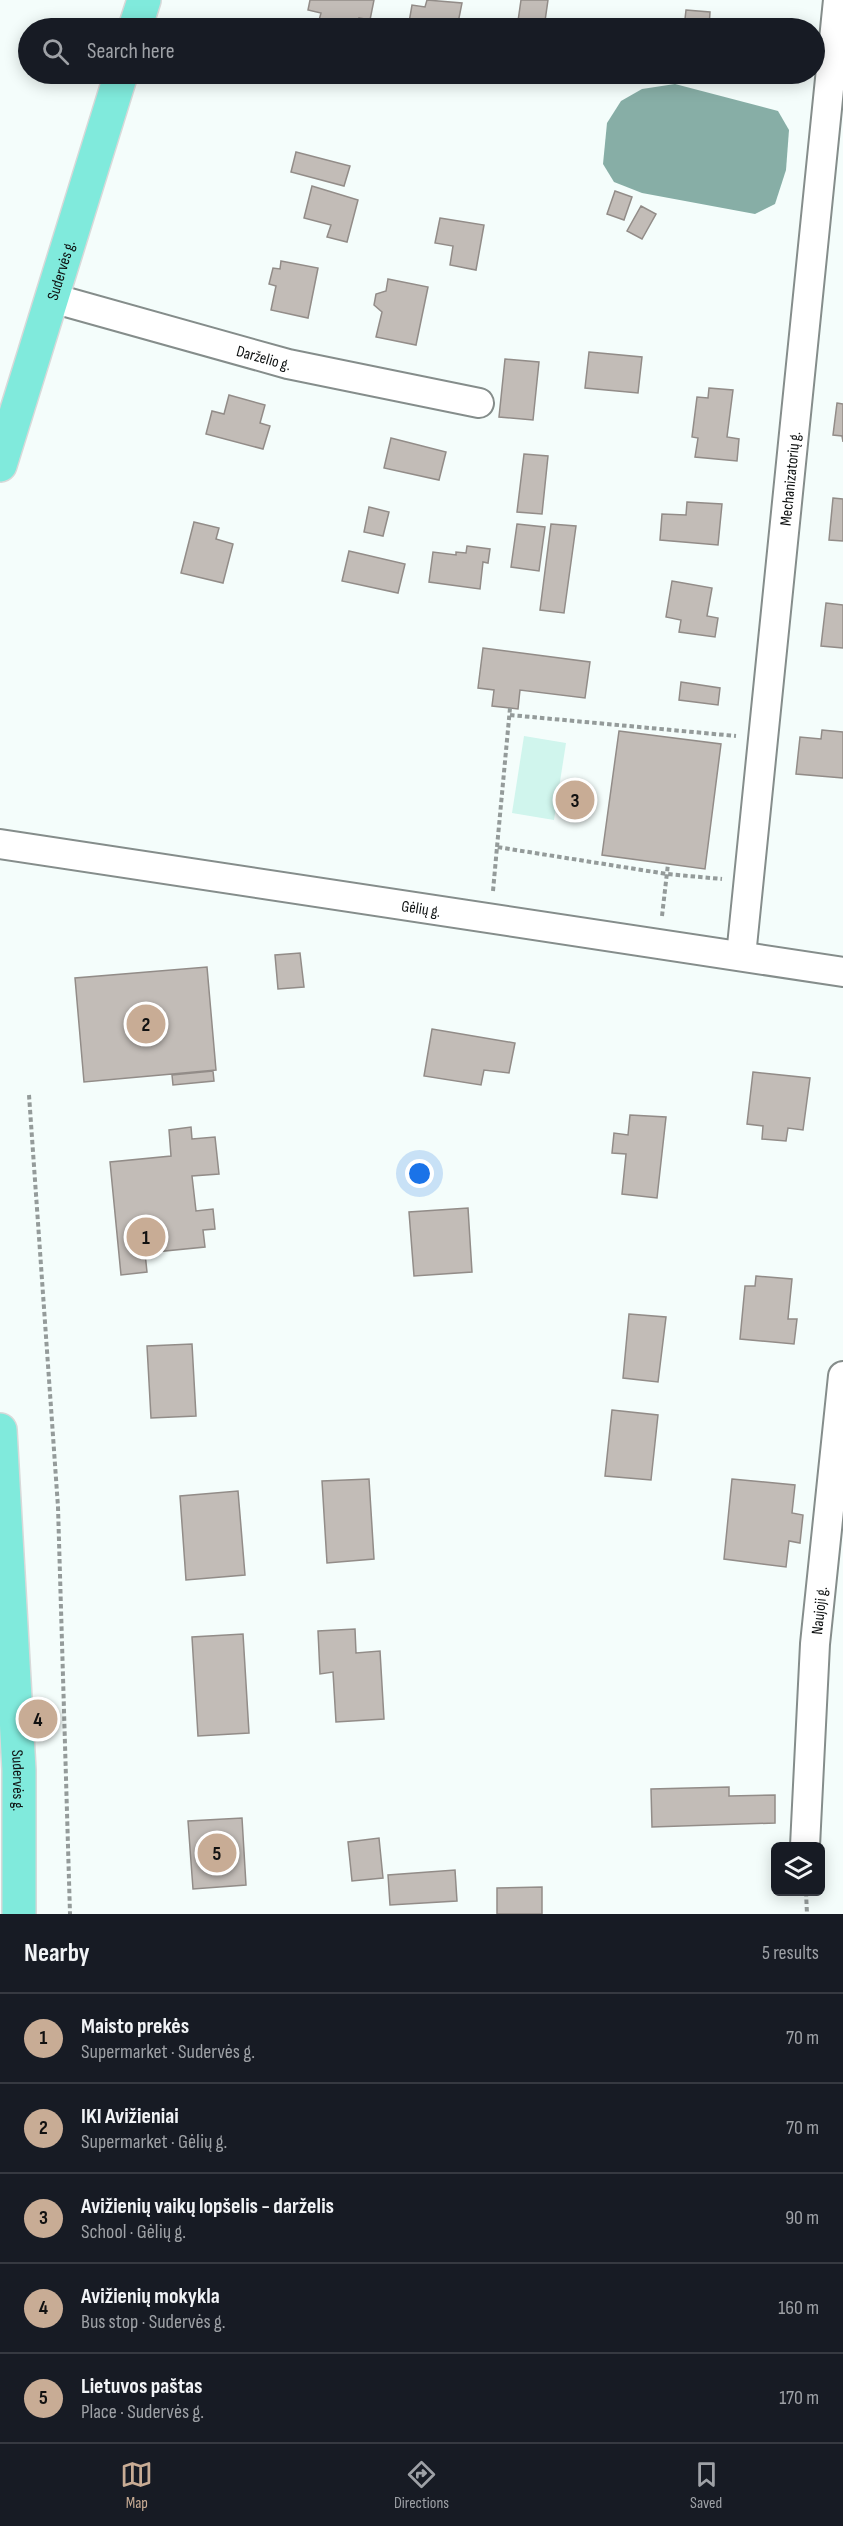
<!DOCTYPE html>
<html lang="en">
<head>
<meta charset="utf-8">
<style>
  body { margin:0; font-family:"Sofia Sans Condensed",sans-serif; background:#242831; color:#f1f3f6 }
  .controls { position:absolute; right:18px; bottom:18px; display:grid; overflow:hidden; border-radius:9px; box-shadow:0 3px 15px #0003 }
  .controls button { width:54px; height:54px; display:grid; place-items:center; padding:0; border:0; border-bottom:2px solid #363941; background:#171b24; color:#f1f3f6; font:30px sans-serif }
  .you { position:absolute; left:420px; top:1174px; width:21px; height:21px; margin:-15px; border:4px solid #fff; border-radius:50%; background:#1a73e8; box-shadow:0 0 0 9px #1a73e833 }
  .badge { display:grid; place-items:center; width:39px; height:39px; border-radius:50%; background:#c8ac95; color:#111; font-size:20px; font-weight:700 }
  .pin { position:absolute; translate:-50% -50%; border:3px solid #fff; box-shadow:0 2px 6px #0006 }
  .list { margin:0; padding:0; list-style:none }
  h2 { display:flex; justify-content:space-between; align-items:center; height:78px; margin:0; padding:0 24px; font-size:26px }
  h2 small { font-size:20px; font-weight:400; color:#9ea1a6 }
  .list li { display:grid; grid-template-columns:39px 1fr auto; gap:18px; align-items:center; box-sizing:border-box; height:90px; padding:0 24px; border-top:2px solid #363941 }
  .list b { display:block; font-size:22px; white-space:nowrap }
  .list p { margin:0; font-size:20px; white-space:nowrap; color:#9ea1a6 }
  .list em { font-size:20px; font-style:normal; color:#9ea1a6 }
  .icon { flex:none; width:33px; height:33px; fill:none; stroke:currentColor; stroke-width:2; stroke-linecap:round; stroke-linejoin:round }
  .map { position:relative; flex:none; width:843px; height:1914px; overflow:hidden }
  .search { position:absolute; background:#171b24; box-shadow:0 3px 15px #0003; left:18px; right:18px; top:18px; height:66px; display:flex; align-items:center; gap:15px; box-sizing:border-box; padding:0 21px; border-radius:33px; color:#9ea1a6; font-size:22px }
  .sheet { height:528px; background:#171b24 }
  nav { display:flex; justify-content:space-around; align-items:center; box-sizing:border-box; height:84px; border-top:2px solid #363941; background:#171b24; font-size:16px; color:#9ea1a6 }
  nav a { display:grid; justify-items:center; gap:3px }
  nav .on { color:#c8ac95 }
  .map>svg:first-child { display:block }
  .green { fill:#d0f5ed }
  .water { fill:#87aea6 }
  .building { fill:#c2bcb7; stroke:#928c88; stroke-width:1.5 }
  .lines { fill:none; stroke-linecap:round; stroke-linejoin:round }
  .minor-casing { stroke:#858d8b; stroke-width:32 }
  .major-casing { stroke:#d8d9d9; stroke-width:36 }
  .path { stroke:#949b9a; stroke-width:4; stroke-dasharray:4.5 3; stroke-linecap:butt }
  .minor { stroke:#fff; stroke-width:28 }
  .major { stroke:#80eadc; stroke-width:33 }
  .labels { text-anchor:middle; stroke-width:4.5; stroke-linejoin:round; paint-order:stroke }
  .street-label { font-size:16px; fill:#0e1111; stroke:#f4fdfb }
</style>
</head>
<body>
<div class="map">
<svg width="843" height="1914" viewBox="0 0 843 1914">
  <rect width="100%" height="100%" fill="#f4fdfb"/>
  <path class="green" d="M524,736L566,743L554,820L512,813Z"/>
  <path class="water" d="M675,84L778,111L789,130L786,170L775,204L755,214L642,193L614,182L603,164L607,123L621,101L642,89Z"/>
  <path class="building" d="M310,0H374L370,20L359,18L358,28H340L318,24L321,13L308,10Z
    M427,0L462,3L457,28H408L412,5L425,7Z
    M521,0H548L544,28H517Z
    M686,10L710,12L709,28H684Z
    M296,152L350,166L344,186L291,172Z
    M312,186L358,200L347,242L327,237L331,225L304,218Z
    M615,191L632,197L624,220L607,214Z
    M641,206L656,214L642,239L627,231Z
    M440,218L484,225L476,270L450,265L453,246L435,243Z
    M281,261L318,268L308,318L271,310L276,286L269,284L273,268L280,269Z
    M388,279L428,287L416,345L376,337L382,312L374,305L376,294L386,291Z
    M589,352L642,357L638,393L585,388Z
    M505,359L539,362L533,420L499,417Z
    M709,388L733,390L727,437L739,439L737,461L695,457L698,438L692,437L697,397L708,398Z
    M229,395L265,405L260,423L270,426L263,449L206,434L212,411L224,414Z
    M837,403L843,404V442L842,436L833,435Z
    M391,438L446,452L439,480L384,468Z
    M524,454L548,456L542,514L517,512Z
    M833,498L843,499V541L829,540Z
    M687,502L722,504L718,545L660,540L662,514L686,515Z
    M369,507L389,512L383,536L364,532Z
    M194,522L219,528L216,539L233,544L223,583L181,573Z
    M517,524L545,527L539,571L511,567Z
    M551,524L576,526L564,613L540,610Z
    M467,546L490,549L488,563L483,562L480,589L429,582L433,552L456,555V552L466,553Z
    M349,551L405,564L398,593L342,581Z
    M672,581L712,588L707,616L718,618L715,637L679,632L681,620L666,617Z
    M826,603L843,605V648L821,646Z
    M483,648L590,662L585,698L520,690L518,709L492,706L494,690L478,688Z
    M681,682L720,688L718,705L679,700Z
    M822,730L843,732V778L796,774L800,737L821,739Z
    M619,731L721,744L705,869L602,855Z
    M300,953L304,987L278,989L275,955Z
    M207,967L216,1070L84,1082L75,978Z
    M432,1029L515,1043L509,1073L484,1070L481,1085L424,1076Z
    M213,1071L214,1081L173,1085L172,1075Z
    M753,1072L810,1078L803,1130L788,1128L786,1141L762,1139L763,1126L747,1124Z
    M630,1115L666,1117L657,1198L622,1194L626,1154L612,1153L614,1133L628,1135Z
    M191,1127L192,1139L215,1137L219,1174L192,1176L196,1211L213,1209L215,1229L203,1230L205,1247L145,1253L147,1272L121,1275L110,1162L171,1156L169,1130Z
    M468,1208L472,1272L414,1276L409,1212Z
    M756,1276L792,1279L788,1319H797L794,1344L740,1339L745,1286H755Z
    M629,1314L666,1317L658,1382L623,1378Z
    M192,1344L196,1416L151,1418L147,1346Z
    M612,1410L658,1415L651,1480L605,1476Z
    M369,1479L374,1559L327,1563L322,1481Z
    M732,1479L795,1485L792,1513L803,1515L800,1543L789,1541L786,1567L724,1559Z
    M238,1491L245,1575L186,1580L180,1496Z
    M355,1629L356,1653L380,1651L384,1719L336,1722L333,1672L320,1674L318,1631Z
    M243,1634L249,1733L198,1736L192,1637Z
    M729,1787V1796L775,1795V1823L652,1827L651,1789Z
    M242,1818L246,1885L193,1889L188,1821Z
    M379,1838L383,1878L352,1881L348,1842Z
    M455,1870L457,1901L390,1905L388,1875Z
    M542,1887V1914H497V1888Z"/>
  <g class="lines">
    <defs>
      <g id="minor">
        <path id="s1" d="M52,298L288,364L479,403"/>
        <path id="s2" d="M0,844L843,972"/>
        <path id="s3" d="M741,956L838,0"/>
        <path id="s4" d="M805,1846L815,1644L843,1376"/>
      </g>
      <g id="major">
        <path d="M135,28L144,0"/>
        <path id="s5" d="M0,465L121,74"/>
        <path id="s6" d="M0,1430L19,1770V1914"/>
      </g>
    </defs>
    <use href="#minor" class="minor-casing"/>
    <use href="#major" class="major-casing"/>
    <path class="path" d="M510,715L736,736
      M497,847L510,708
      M493,891L497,847L667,874L722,879
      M662,916L668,864
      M29,1095L58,1507L70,1914
      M806,1892L807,1914"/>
    <use href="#minor" class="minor"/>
    <use href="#major" class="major"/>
  </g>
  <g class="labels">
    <g class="street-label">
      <text dy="6" stroke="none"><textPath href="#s5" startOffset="204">Sudervės g.</textPath></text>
      <text dy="6" stroke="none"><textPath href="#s1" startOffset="220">Darželio g.</textPath></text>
      <text dy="6" stroke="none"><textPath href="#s3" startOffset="480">Mechanizatorių g.</textPath></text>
      <text dy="6" stroke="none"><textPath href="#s2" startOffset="426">Gėlių g.</textPath></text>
      <text dy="6" stroke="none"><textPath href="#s4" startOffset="236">Naujoji g.</textPath></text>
      <text dy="6" stroke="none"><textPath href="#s6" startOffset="351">Sudervės g.</textPath></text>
    </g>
  </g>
</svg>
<div class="controls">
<button><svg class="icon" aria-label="layers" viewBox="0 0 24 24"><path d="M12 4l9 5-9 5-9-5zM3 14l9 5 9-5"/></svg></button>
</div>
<div class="you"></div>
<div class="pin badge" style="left:146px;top:1237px">1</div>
<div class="pin badge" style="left:146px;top:1024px">2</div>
<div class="pin badge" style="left:575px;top:800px">3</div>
<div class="pin badge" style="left:38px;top:1719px">4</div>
<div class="pin badge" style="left:217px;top:1853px">5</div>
<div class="search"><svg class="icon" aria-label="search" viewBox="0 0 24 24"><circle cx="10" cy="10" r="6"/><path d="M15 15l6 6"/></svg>Search here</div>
</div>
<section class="sheet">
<h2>Nearby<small>5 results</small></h2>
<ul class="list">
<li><span class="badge">1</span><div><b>Maisto prekės</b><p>Supermarket · Sudervės g.</p></div><em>70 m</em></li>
<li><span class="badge">2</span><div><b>IKI Avižieniai</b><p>Supermarket · Gėlių g.</p></div><em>70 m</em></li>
<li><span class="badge">3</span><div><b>Avižienių vaikų lopšelis - darželis</b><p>School · Gėlių g.</p></div><em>90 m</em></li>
<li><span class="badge">4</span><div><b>Avižienių mokykla</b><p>Bus stop · Sudervės g.</p></div><em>160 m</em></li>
<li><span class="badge">5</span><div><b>Lietuvos paštas</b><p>Place · Sudervės g.</p></div><em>170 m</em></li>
</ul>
</section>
<nav>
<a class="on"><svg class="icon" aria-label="map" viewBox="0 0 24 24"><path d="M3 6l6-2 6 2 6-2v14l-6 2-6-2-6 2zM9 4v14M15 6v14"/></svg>Map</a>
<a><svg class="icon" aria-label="directions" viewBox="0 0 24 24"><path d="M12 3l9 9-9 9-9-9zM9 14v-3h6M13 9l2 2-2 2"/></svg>Directions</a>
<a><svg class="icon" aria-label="saved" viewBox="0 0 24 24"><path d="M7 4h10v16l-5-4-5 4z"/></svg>Saved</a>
</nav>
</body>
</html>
